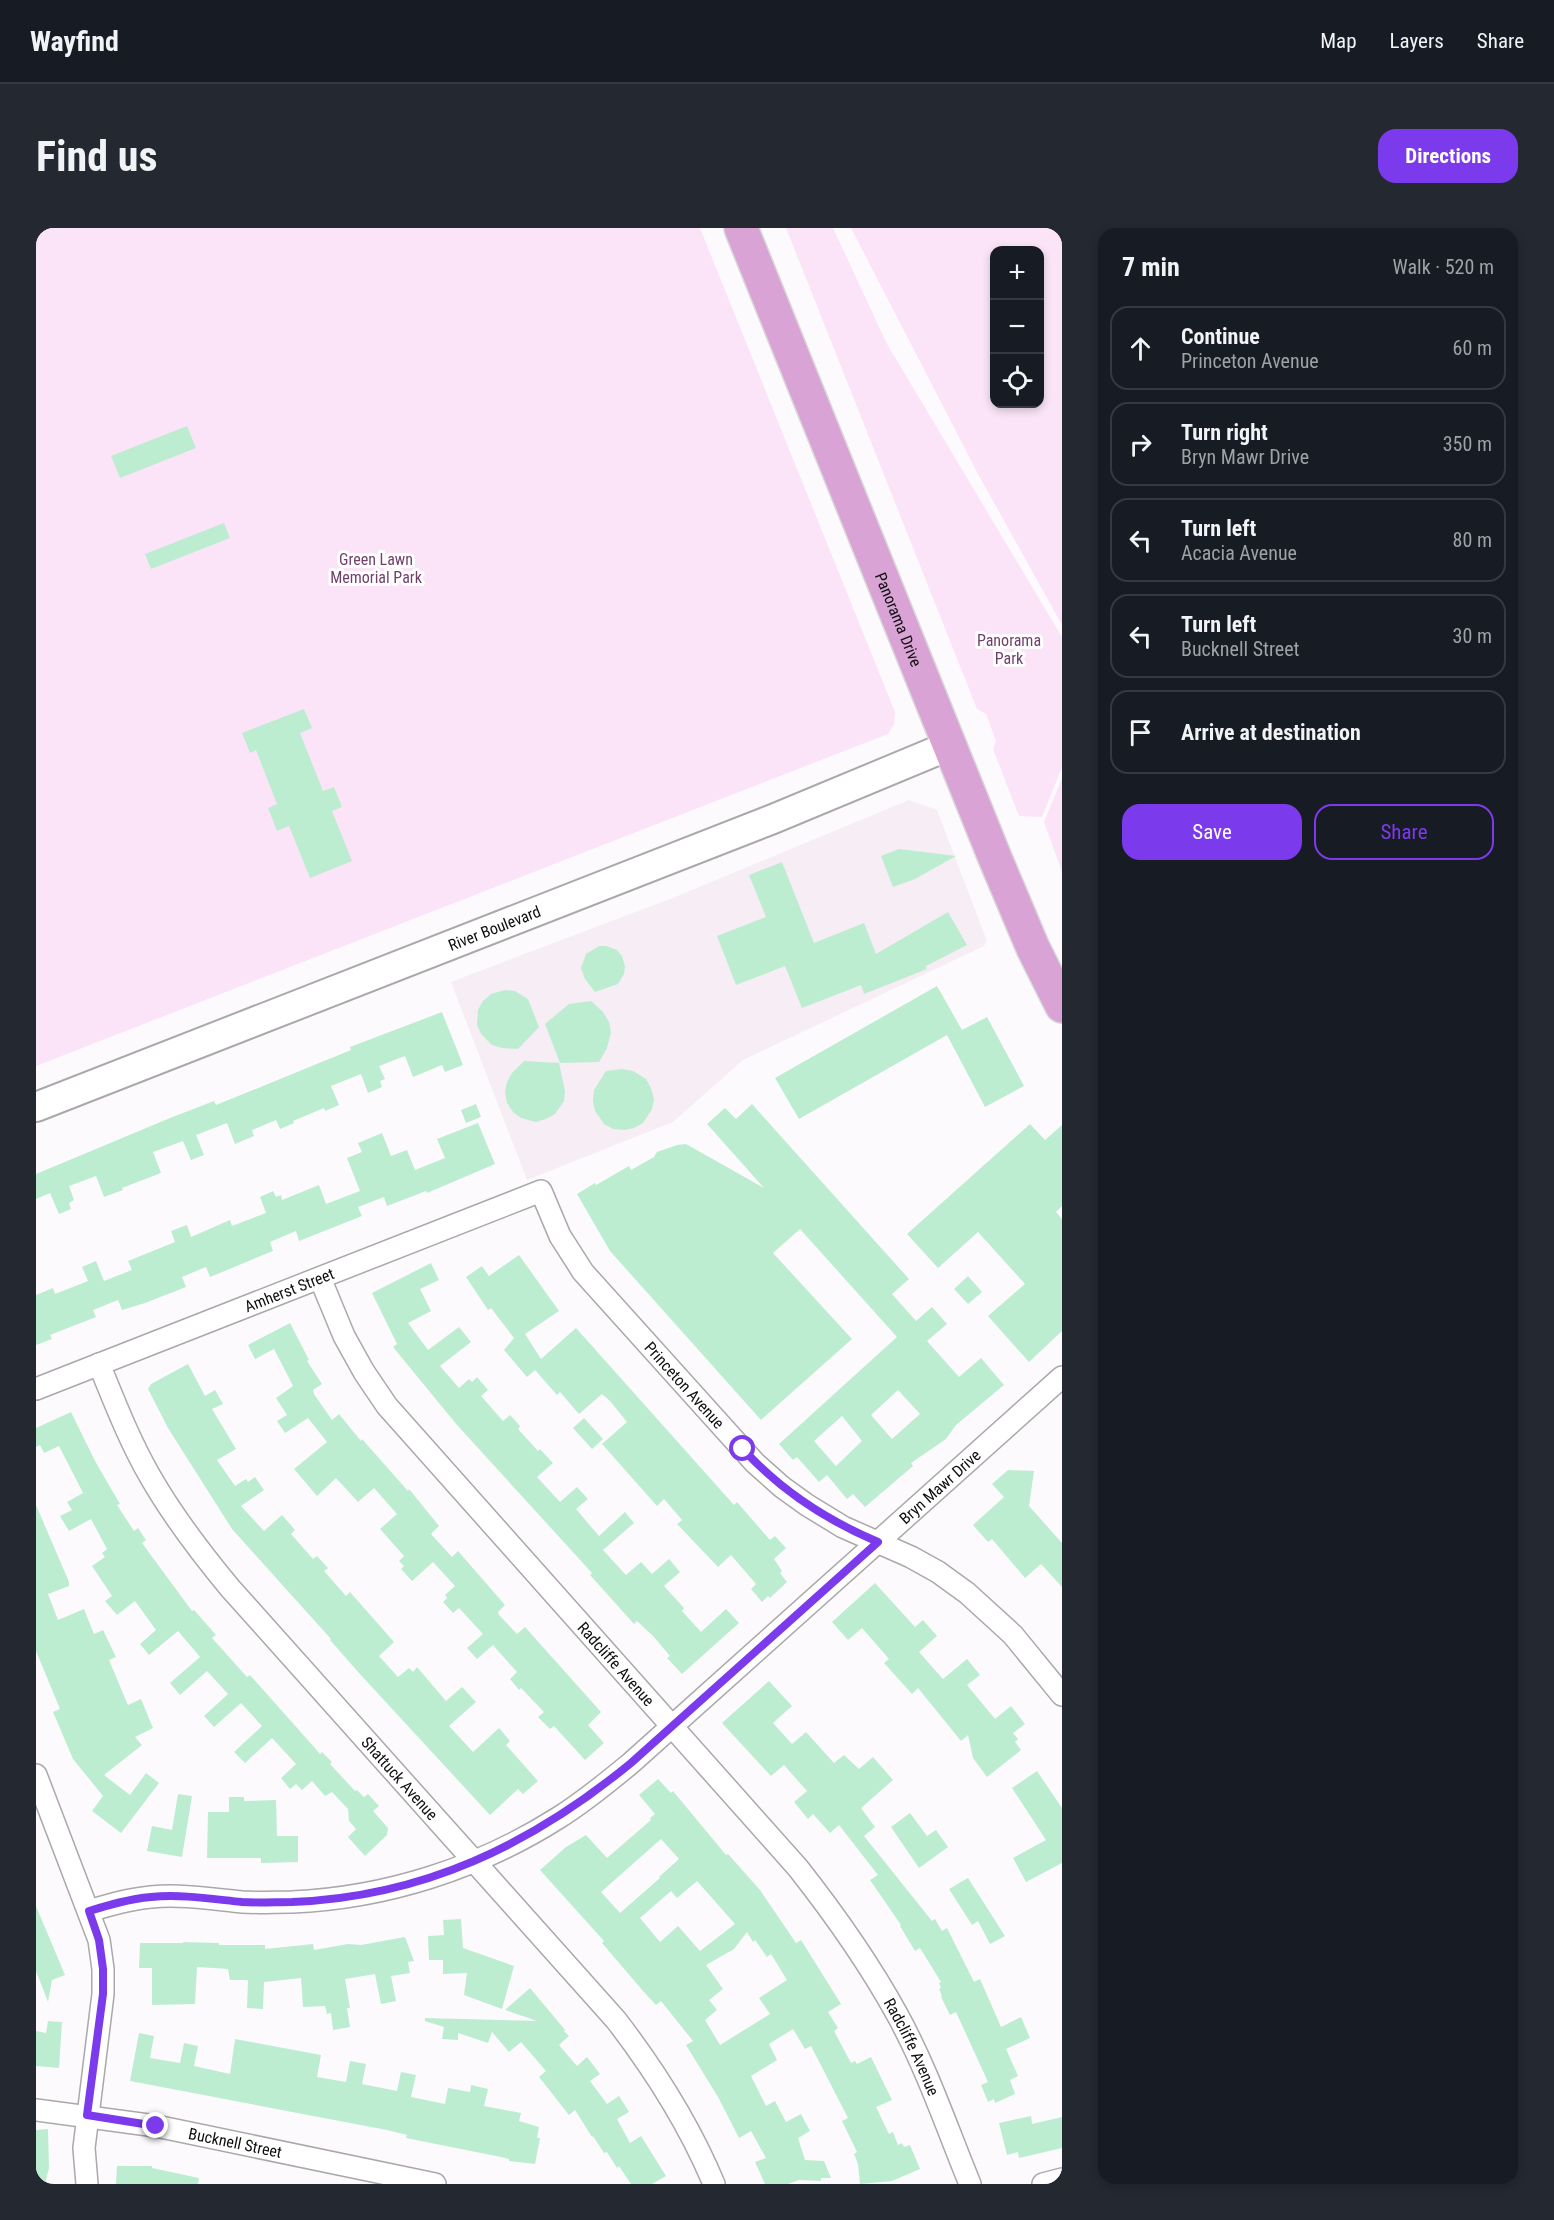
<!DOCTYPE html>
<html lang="en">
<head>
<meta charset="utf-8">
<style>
  body { margin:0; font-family:"Roboto Condensed",sans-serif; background:#242831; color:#f1f3f6 }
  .controls { position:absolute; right:18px; top:18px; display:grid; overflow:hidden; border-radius:12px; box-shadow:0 3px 9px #0003 }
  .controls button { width:54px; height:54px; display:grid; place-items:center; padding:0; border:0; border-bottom:2px solid #363941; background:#171b24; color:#f1f3f6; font:30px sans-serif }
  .stop { position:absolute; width:18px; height:18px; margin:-14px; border:4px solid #7c3aed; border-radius:50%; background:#fff }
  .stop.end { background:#7c3aed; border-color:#fff; box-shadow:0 2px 6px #0008 }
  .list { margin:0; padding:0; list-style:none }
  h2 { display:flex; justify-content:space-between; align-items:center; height:78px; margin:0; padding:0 24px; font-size:26px }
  h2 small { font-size:20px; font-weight:400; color:#9ea1a6 }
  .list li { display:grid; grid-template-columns:39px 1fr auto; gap:18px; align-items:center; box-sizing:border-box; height:84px; margin:0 12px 12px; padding:0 12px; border:2px solid #363941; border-radius:18px }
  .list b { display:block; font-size:22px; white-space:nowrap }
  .list p { margin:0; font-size:20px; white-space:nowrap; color:#9ea1a6 }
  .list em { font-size:20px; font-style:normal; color:#9ea1a6 }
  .actions { display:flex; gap:12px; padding:18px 24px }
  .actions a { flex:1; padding:14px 0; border:2px solid #7c3aed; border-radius:18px; text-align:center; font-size:21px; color:#7c3aed }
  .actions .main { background:#7c3aed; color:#fff }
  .icon { flex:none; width:33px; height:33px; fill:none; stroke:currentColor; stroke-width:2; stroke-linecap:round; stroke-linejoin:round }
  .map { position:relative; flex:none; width:1026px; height:1956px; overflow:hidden; border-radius:18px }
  header { display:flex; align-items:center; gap:36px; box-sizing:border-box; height:84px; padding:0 30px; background:#171b24; border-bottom:2px solid #363941 }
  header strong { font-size:28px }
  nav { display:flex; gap:33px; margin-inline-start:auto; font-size:21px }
  .intro { display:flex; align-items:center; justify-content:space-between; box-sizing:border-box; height:144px; padding:0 36px }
  h1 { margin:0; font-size:42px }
  .button { padding:15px 27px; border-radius:18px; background:#7c3aed; color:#fff; font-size:21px; font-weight:700 }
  main { display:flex; gap:36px; padding:0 36px }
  aside { flex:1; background:#171b24; border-radius:18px; box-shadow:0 3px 9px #0003 }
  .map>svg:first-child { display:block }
  .built { fill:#f6edf5 }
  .green { fill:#fbe4f8; fill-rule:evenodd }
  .building { fill:#bcedd1; fill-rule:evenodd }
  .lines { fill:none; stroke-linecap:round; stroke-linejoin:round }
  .minor-casing { stroke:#aba8ab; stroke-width:24 }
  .secondary-casing { stroke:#aba8ab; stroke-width:32 }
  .primary-casing { stroke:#d9d8d9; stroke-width:36 }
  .minor { stroke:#fff; stroke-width:21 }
  .secondary { stroke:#fff; stroke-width:28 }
  .primary { stroke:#daa3d6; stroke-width:33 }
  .route { stroke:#7c3aed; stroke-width:8 }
  .labels { text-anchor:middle; stroke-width:6; stroke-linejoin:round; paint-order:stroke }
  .park-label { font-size:16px; fill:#713f6c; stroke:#fff }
  .street-label { font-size:16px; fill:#0f0e0f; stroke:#fff }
</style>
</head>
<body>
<header>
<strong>Wayfind</strong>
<nav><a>Map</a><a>Layers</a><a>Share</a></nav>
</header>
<div class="intro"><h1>Find us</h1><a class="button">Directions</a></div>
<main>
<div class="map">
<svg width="1026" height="1956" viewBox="0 0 1026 1956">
  <rect width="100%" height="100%" fill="#fdfafd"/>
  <path class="built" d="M873,572L901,582L951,713L948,718L707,832L637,894L491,952L415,754L639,669Z"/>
  <path class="green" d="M0,0H664L859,484L858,496L852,506L0,838Z
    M750,0H797L851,116L1026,409V539L1006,589L983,588L957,521L960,513L950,486L941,481Z
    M815,0H1026V397L942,246ZM958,22H1004V176H958Z
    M1026,550V644L1008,594Z"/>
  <path class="building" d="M151,198L160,220L84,250L75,228Z
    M188,295L194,310L115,341L109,326Z
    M268,481L276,500L264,505L287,563L298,559L306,579L296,583L316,633L274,650L253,598L241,603L232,580L241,576L220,522L214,525L206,505Z
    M863,621L896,625L920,628L879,651L857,659L845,628Z
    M746,634L778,715L828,695L840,726L912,684L931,717L890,738L891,741L828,766L825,757L766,780L749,738L700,757L681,708L730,689L713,647Z
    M563,718H570L581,722L586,728L589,739L588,746L582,756L559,764L549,751L545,740L550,726Z
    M901,758L926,802L951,789L988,858L949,879L911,807L763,891L739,850Z
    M469,762L479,763L492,771L503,799L482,821L466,820L456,817L445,806L441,797L442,782L447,773L455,766Z
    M555,773L567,784L573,794L575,804L571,820L563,834L524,835L509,796L533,776Z
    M406,784L427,837L409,844L406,837L377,849L369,828L343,838L349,851L344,853L346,859L332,865L325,846L295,858L303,877L289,883L288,880L257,893L258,895L244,901L240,892L216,902L218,908L199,916L191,895L160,907L168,927L155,932L147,913L117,924L125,945L86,960L87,962L68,969L60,948L33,958L38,972L33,975L35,981L23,986L14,965L0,971V946L134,890L178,873L180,877L227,858L315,822L314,819Z
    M488,833L523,835L529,863L528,873L519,886L510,891L500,894L485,890L477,884L471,875L469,864L471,854L476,845Z
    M586,841L597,843L610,851L615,860L618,871L616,881L607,895L598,900L588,902L577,901L568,896L559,883L557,873L558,862L570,843Z
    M440,876L445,889L430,895L425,882Z
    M716,876L873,1051L856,1066L880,1093L896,1079L911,1096L891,1113L923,1149L945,1130L968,1157L920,1197L910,1211L875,1235L877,1238L829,1279L817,1266L811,1271L791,1247L783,1254L761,1229L757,1232L743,1216L861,1109L764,1001L737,1025L816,1111L725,1192L574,1023L541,966L559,955L560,957L593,938L595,942L618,929L621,924L641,917L650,916L728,960L671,896L689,880L700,891ZM862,1162L884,1186L856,1211L835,1187ZM806,1188L826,1213L800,1238L778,1213Z
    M442,895L459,936L391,965L390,963L351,978L348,969L322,979L326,988L263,1013L260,1003L234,1014L237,1023L174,1049L170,1039L146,1049L150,1059L109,1075L86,1082L82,1072L57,1082L60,1089L14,1107L16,1111L0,1117V1067L17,1060L19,1066L52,1053L46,1039L60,1033L68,1053L96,1042L92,1033L139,1014L135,1003L151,997L155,1009L194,992L196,998L230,985L224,969L237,963L240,969L245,967L246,972L283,957L290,976L324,963L311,930L326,924L322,915L346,905L355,928L371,922L379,942L409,930L401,911Z
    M994,896L1009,912L1026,897V978L1020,984L1026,991V1103L993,1134L952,1088L989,1056L942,1004L902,1040L871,1006Z
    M483,1027L523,1083L489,1106L505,1131L540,1100L698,1277L701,1274L734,1312L739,1308L750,1320L738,1331L746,1343L744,1345L751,1354L734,1370L732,1368L726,1374L715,1361L720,1356L695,1327L682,1339L641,1296L646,1292L628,1271L621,1278L566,1216L591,1194L574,1173L566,1166L543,1186L524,1164L521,1167L499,1142L491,1149L468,1122L478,1110L455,1080L452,1082L430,1049L446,1038L453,1048Z
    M395,1035L403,1052L384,1061L395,1083L372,1095L392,1122L423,1099L435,1114L404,1138L423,1160L433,1151L436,1154L441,1149L452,1162L445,1168L467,1193L474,1187L484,1198L482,1201L502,1223L504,1221L517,1235L501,1249L524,1274L541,1259L552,1271L540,1281L563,1308L589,1284L598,1295L567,1322L590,1347L605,1334L616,1346L633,1331L644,1344L628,1358L648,1380L646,1383L665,1404L690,1381L703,1395L646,1446L631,1430L634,1428L617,1408L601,1393L598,1396L554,1347L556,1345L421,1197L357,1119L361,1116L336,1065Z
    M932,1048L946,1064L932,1076L918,1061Z
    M254,1095L273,1132L271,1133L286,1156L277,1162L278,1166L296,1192L303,1186L325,1213L326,1211L372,1263L373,1261L403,1298L395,1306L416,1329L422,1323L469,1377L462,1384L463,1387L481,1406L489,1399L565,1484L552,1497L568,1515L549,1532L518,1498L514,1501L502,1489L508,1484L485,1460L483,1462L474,1451L481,1444L457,1417L441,1431L431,1420L447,1406L423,1380L417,1385L407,1374L411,1370L409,1367L419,1358L397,1334L376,1353L365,1341L368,1338L363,1333L368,1328L344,1301L361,1286L338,1260L322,1274L300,1250L281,1268L258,1241L291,1214L272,1190L249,1205L241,1193L251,1187L240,1170L257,1158L238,1121L219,1131L212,1117Z
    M152,1136L169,1168L179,1162L187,1176L176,1181L200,1221L181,1232L199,1258L210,1251L212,1254L219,1249L228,1262L205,1278L228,1303L246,1287L259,1302L255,1306L277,1331L281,1328L292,1340L288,1343L310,1368L314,1364L358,1414L343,1428L362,1449L373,1440L377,1444L381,1439L410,1473L426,1459L440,1474L413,1498L437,1524L463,1500L474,1513L470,1517L502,1553L487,1566L482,1561L454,1587L323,1445L294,1412L295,1411L196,1301L132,1200L112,1161L115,1156Z
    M35,1184L59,1233L84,1276L81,1277L98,1303L102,1300L110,1312L106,1315L156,1383L158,1382L180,1407L176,1410L211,1449L214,1447L278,1519L284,1526L286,1524L296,1534L294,1536L319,1563L321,1562L328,1569L332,1566L343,1578L337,1583L352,1600L351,1607L329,1628L312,1609L320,1601L313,1593L312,1581L296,1564L289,1568L276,1553L266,1562L260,1556L254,1561L245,1550L260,1536L236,1510L209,1535L198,1524L226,1498L205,1475L178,1499L168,1488L192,1466L171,1443L144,1467L134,1455L164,1429L142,1403L113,1427L104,1416L120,1402L99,1373L81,1387L69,1373L76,1368L56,1338L69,1329L66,1325L71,1321L55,1291L33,1303L24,1288L36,1282L31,1274L47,1265L23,1218L8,1225L4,1217L0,1219V1200Z
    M548,1190L567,1211L556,1221L537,1200Z
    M972,1242L998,1243L993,1278L1026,1315V1359L1005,1336L989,1350L956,1311L952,1314L937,1297L968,1269L956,1256Z
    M0,1277L33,1354V1358L12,1366L22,1392L48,1381L58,1406L67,1402L80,1429L73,1432L92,1477L105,1471L117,1500L99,1509L106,1517L68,1547L94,1567L110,1545L123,1555L85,1605L56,1583L67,1568L37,1531L17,1484L24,1481L0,1423Z
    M839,1355L879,1399L887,1392L901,1408L883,1424L907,1451L931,1431L944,1447L931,1457L959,1491L975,1478L989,1496L977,1505L982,1511L979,1514L985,1522L951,1549L937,1530L932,1507L925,1513L882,1460L876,1466L848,1435L853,1431L826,1400L812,1412L796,1394Z
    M733,1453L756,1478L737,1495L756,1516L770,1504L798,1535L808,1527L823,1541L837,1529L857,1552L825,1580L839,1599L828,1608L896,1693L899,1691L906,1703L911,1700L938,1754L944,1751L965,1799L985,1789L994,1810L970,1821L982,1848L974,1852L979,1866L959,1875L958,1871L952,1874L945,1857L952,1854L920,1784L914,1787L905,1769L906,1768L903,1761L905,1760L903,1755L905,1754L884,1720L879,1723L864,1698L865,1697L834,1652L842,1647L803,1597L794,1605L777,1586L772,1591L758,1574L771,1563L748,1537L735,1548L686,1495Z
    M1001,1543L1026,1580V1635L990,1654L977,1630L1010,1612L976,1560Z
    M622,1551L635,1565L637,1563L690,1627L692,1626L724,1662L760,1715L765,1712L805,1776L792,1784L802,1800L798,1803L815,1835L819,1833L821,1836L835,1829L856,1872L840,1879L853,1906L857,1904L862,1917L866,1915L868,1919L874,1917L884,1941L856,1953L824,1956L822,1936L818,1926L821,1924L806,1893L812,1890L775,1818L769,1821L757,1801L733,1816L741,1832L715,1848L730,1878L739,1873L750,1894L765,1886L774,1903L762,1910L769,1932L788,1933L795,1950H785V1953L763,1952L752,1956H729L719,1934L730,1930L715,1903L703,1910L682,1869L650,1817L657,1813L625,1773L620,1777L607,1763L566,1715L568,1713L504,1642L530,1619L550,1607L571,1630L615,1592L614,1590L619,1586L603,1567ZM625,1611L643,1631L623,1649L624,1650L584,1685L565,1664ZM661,1653L699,1696L664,1723L642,1698L624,1714L604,1690L635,1663L641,1670ZM711,1704L717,1714L719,1712L731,1729L735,1726L751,1752L723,1770L734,1786L684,1817L669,1792L681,1782L673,1772L687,1761L670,1737L698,1721Z
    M142,1566L156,1568L146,1629L111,1623L116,1598L136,1602Z
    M193,1569H208V1573L240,1572L241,1608H262V1634L225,1635V1630H171L172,1584H193Z
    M874,1585L891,1608L900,1602L912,1619L883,1640L855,1599Z
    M932,1650L969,1708L954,1716L942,1693L936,1697L913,1661Z
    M0,1678L29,1747L16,1752L12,1774L0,1743Z
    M425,1691L427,1720L478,1738L466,1781L428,1767L431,1745L407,1746V1732H393L392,1708L408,1707L407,1692Z
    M369,1709L378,1733L372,1734L374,1745L355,1748L360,1773L345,1776L339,1746L309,1751L314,1780H311L314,1799L297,1802L295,1785L291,1786L289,1778L267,1779L265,1750L228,1754L227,1781L211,1780L212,1752H194L192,1741L161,1739L159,1776L116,1777V1740H103L104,1715H147V1714L183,1715V1717H229V1721L277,1716L278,1722L312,1716L325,1717Z
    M494,1760L530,1803L527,1802L533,1808L523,1817L541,1838L551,1829L564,1846L554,1853L571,1876L583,1868L593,1884L581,1891L594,1915L605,1908L630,1948L616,1956H595L583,1938L581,1940L571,1924L568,1925L557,1908L556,1909L539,1882L533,1887L503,1849L510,1843L485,1814L473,1824L456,1804L452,1815L422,1805V1812L406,1811L408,1799L389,1793V1790L501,1793L469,1782Z
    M12,1793L26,1794L23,1840L0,1838V1803L10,1805Z
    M103,1805L118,1808L114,1830L144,1835L148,1815L162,1818L158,1838L194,1846L199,1811L285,1827L281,1849L310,1854L314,1833L330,1836L326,1856L361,1863L365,1844L380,1847L375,1869L409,1876L412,1860L434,1864L435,1857L452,1861L448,1878L485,1885L483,1893L503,1899L501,1910H504L499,1936L473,1933V1931L465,1929L370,1910L371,1907L351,1902L94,1853Z
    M995,1888L996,1896L1026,1889V1920L983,1930L982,1924L971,1927L963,1895Z
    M12,1901L13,1940L9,1956H0V1902Z
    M81,1938H116V1940L163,1950L162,1956H80Z"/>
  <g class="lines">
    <defs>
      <g id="minor">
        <path id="s1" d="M284,1050L308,1108L328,1144L351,1178L762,1640C799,1687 833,1735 862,1788C891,1841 911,1900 934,1956"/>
        <path id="s2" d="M63,1136C79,1175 94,1214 115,1250C138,1290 165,1325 194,1360L580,1792C620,1844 653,1896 678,1956"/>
        <path id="s3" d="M0,1161L505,963L524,1008L547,1044L719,1235L746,1259L771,1277L807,1299L875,1329L902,1344L931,1365L977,1407L1026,1467"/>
        <path d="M0,1547L63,1712L67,1741V1766L48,1920L51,1956"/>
        <path id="s4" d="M53,1683C73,1677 93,1671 115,1669C145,1666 176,1671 206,1674C222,1675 239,1674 256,1674C350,1670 443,1640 522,1590C548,1574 572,1554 595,1535L1026,1149"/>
        <path id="s5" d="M0,1882L120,1898L399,1956"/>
        <path d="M1007,1956L1026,1951"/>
      </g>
      <g id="secondary">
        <path id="s6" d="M0,879L737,591L915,517"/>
      </g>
      <g id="primary">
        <path id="s7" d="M705,0L959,630L997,720L1026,778"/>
      </g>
    </defs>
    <use href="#minor" class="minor-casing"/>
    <use href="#secondary" class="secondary-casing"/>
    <use href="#primary" class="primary-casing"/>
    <use href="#minor" class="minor"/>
    <use href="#secondary" class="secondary"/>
    <use href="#primary" class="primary"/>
  </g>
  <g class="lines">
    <path class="route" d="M120,1898L51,1887L67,1766V1741L63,1712L53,1683C73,1677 93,1671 115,1669C145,1666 176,1671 206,1674C222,1675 239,1674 256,1674C387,1669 495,1617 595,1535L842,1314C790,1292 745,1263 707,1221"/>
  </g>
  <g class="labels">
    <g class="park-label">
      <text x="340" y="337">Green Lawn<tspan x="340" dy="18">Memorial Park</tspan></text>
      <text x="973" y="418">Panorama<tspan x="973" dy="18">Park</tspan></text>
    </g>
    <g class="street-label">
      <text dy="6" stroke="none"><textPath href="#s7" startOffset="422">Panorama Drive</textPath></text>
      <text dy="6" stroke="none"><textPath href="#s6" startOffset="492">River Boulevard</textPath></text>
      <text dy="6" stroke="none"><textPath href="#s3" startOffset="272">Amherst Street</textPath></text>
      <text dy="6" stroke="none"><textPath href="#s3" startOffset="786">Princeton Avenue</textPath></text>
      <text dy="6" stroke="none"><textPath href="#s4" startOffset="993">Bryn Mawr Drive</textPath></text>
      <text dy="6" stroke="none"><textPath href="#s1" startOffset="490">Radcliffe Avenue</textPath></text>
      <text dy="6" stroke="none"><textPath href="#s2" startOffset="516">Shattuck Avenue</textPath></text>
      <text dy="6" stroke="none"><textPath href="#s1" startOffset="976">Radcliffe Avenue</textPath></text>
      <text dy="6" stroke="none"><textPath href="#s5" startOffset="202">Bucknell Street</textPath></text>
    </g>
  </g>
</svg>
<div class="controls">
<button>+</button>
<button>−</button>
<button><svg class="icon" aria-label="locate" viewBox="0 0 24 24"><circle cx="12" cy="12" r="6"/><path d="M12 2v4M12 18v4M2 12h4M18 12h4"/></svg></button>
</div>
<div class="stop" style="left:707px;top:1221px"></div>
<div class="stop end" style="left:120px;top:1898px"></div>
</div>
<aside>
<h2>7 min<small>Walk · 520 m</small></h2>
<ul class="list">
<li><svg class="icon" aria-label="ahead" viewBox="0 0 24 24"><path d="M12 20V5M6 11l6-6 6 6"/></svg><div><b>Continue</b><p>Princeton Avenue</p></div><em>60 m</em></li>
<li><svg class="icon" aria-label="right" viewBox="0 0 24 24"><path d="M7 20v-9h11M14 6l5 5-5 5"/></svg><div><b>Turn right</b><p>Bryn Mawr Drive</p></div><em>350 m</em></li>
<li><svg class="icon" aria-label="left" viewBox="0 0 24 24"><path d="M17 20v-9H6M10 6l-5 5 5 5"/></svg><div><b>Turn left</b><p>Acacia Avenue</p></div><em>80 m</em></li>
<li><svg class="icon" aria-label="left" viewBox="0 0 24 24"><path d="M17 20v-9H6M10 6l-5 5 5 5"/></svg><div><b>Turn left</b><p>Bucknell Street</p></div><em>30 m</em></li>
<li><svg class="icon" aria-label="arrive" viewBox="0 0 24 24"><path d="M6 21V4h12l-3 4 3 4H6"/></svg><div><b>Arrive at destination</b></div></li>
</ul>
<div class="actions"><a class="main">Save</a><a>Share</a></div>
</aside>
</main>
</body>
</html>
